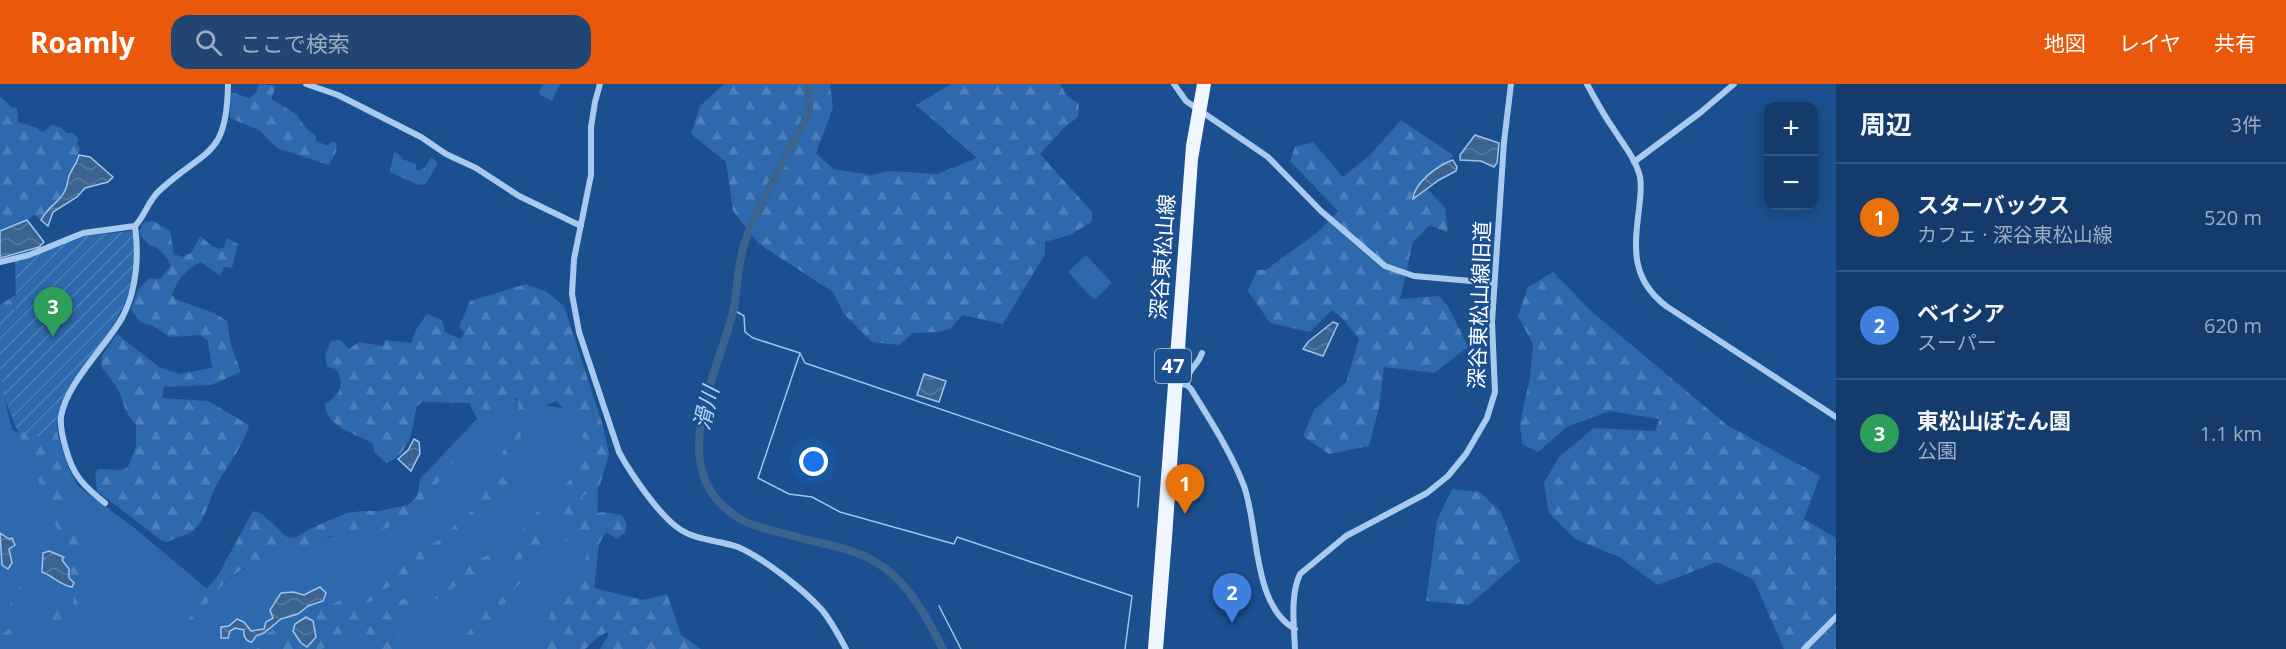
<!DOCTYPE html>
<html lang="ja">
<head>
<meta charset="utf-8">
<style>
  body { margin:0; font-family:"Open Sans","Noto Sans JP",sans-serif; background:#214673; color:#f1f3f6 }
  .controls { position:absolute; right:18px; top:18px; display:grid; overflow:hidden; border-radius:12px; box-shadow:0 3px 15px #0003 }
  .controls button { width:54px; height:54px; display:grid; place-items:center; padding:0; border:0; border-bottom:2px solid #33557e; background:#143b6b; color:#f1f3f6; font:30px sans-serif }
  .you { position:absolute; left:814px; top:378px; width:21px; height:21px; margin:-15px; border:4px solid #fff; border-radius:50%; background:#1a73e8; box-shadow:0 0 0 9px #1a73e833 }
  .badge { display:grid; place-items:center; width:39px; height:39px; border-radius:50%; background:#ea580c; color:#fff; font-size:20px; font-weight:700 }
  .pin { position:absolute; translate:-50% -50px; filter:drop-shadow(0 2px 3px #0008) }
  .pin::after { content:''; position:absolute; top:32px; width:21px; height:18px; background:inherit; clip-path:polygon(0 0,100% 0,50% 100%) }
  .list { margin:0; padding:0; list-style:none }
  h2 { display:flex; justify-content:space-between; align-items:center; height:78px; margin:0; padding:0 24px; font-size:26px }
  h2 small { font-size:20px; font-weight:400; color:#9dadc1 }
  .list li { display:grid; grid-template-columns:39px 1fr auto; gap:18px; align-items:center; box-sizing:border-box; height:108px; padding:0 24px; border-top:2px solid #33557e }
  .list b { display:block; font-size:22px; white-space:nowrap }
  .list p { margin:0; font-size:20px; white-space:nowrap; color:#9dadc1 }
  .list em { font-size:20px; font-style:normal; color:#9dadc1 }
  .icon { flex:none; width:33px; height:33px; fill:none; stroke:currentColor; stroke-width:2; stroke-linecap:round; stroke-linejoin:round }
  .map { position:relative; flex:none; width:1836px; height:565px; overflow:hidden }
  header { display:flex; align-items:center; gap:36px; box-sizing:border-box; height:84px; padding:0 30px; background:#ea580c; color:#fff }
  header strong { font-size:28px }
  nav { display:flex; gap:33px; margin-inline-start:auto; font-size:21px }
  .search { width:420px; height:54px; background:#214673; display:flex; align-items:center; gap:15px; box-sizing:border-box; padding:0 21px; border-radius:18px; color:#9dadc1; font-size:22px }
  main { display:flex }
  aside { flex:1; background:#143b6b }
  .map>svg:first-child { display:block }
  .green { fill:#2e69ad }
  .forest { fill:url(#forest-firs) }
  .garden { fill:url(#garden-furrows) }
  .water { fill:url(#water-waves); stroke:#9cc4f0; stroke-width:1.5 }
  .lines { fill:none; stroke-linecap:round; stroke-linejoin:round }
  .stream { stroke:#9cc4f0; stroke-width:1.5 }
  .river { stroke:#3c6290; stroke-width:8 }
  .minor { stroke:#a9c9ee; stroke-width:6 }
  .major { stroke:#f0f6ff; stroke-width:8 }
  .labels { text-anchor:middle; stroke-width:4.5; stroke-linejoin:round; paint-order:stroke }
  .shield { fill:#1b4f8f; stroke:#bbcadd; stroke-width:1.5 }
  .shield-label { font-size:20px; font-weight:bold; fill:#fff }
  .street-label { font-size:21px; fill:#fff; stroke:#1b4f8f }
  .water-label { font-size:22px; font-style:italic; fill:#b5d3f5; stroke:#1b4f8f }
</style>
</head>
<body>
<header>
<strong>Roamly</strong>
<div class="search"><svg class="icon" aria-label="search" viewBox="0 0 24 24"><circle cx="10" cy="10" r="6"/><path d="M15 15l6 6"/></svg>ここで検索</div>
<nav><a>地図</a><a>レイヤ</a><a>共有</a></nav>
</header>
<main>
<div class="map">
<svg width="1836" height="565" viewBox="0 0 1836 565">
  <defs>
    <pattern id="forest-firs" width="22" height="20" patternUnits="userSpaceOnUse" patternTransform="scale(1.5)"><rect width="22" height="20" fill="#2e69ad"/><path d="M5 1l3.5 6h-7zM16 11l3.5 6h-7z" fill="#4d80b9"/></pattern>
    <pattern id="garden-furrows" width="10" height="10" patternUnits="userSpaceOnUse" patternTransform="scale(1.5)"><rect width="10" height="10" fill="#2e69ad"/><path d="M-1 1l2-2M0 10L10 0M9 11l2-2" fill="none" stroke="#4d80b9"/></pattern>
    <pattern id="water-waves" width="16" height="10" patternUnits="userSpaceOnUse" patternTransform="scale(1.5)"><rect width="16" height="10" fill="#3c6290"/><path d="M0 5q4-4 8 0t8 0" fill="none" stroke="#597aa1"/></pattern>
  </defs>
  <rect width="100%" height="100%" fill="#1b4f8f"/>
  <path class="green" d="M1086,171L1112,199L1094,216L1068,188Z
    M0,297L12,345C26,355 42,359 59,354L69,385L78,402L132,442L211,508L266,470L388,438L426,414L498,312L565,325L599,350L597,457L552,565H0Z"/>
  <path class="forest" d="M259,0L276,2L271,15L296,30L305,43L316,52V57L328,62L332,57L337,59L336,68L329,81L277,64L259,46L230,34L231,8L249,14L256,9Z
    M543,0H560L552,17L541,11L539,8Z
    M724,0H830L833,24L816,69L833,85L872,91L889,87L937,90L977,74L916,21L951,0H1060L1067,12L1079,20L1078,33L1065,43L1040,70L1092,128V138L1070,151L1045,158V170L1003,240L962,231L950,245L938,248L913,249L899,261L872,258L844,230L833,208L759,160L733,127L726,78L691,50L700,22Z
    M0,12L11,23L17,24L18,38L35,43L43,48L52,41L61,43L66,49H73L79,55L77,59L80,65L75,78L76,83C68,92 69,104 61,114C54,122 47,126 41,136L34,131L27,136L0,147Z
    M1401,36L1453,71L1446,85L1424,101L1445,124L1448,149L1430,141L1413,158L1400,215L1439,212L1448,222L1468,263L1434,289L1384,283L1379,324L1369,362L1329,370L1303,352L1314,326L1346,298L1359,255L1343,235L1332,226L1310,248L1270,239L1248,207L1257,186H1266L1319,147L1338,127L1290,77L1295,63L1313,58L1343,93L1370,71Z
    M394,68L401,72L402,75L416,80V86C425,87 426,81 431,74L438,79L426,100L418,101L390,88Z
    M153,137L170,147L174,170L182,173L191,169L200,152L212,162L219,165L224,163L227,154L238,160L232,184L224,183L220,192L201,178C186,185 178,196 172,210L175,215L214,229L227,237L231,261L241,288L211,301L164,303L162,314L208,317L249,341C242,365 228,380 216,402C209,415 207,432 196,444C189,452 177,452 168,458L162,457L97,407L95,389L98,385L122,386L128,383L136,362V340C122,326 126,321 118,306C114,298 106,290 101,282L102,271L117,250L159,283L179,290L212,284L208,257L200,251L170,253L153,242L140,238L131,226L138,206L150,194L160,195L170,183C169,174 161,167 154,162H150L140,151V146L144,138Z
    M1553,188L1591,227L1727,341L1820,392L1804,435L1836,454V565H1784L1754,496L1717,478L1658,501L1619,473L1575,455L1549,429L1544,399L1559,373L1594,344L1655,347L1660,335L1610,327L1567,343L1538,368L1522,360L1520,339L1530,293L1533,260L1518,232L1528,203Z
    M526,200L547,208L564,222L603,342L609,370L600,401L583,412C582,420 585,425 592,430L602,428L622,431L627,441L625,450H622L618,455L606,448L599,460L594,504L643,516L667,510L681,551L701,565H600L609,551L607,548L597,554L585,565H540L544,557L554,515L568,496L580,486L587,471L586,465L579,457L564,448L558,442L556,420L560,407L579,386L588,363L573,334L556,317L537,324L523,341L509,406L498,422L484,435L471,443L451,464L431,480L406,491L378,510L375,516L367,519L362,532L366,538L401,516L422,510L438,503L475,477L495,468L497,474L496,482L482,493C469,492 459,498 450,507H445L438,515L433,514L400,526L396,530L394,540L409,565H363L350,550L331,551L327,543L311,532L314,528L328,521L348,514L426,460L435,459L474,425L472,412L493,391L519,330L518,314L499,319L480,349L447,385L435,403L429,419L405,435L387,444L368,450L331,452L243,485L225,498L201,526L195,534L185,561H182C180,546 194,526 203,512L202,509L217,493L253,427L262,430L287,453L295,454L309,445L347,429L362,427H378L408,421L417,412L420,395L477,335L469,319L422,318L416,323C414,344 409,372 386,379L374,368L373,360C357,349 326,344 325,320C339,312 346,301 336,285L327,283L325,272L331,257L340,256L349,265L359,258L383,262L385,256L411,259L416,246L427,230L442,236L445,248L461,255L464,249L459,243L470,217Z
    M15,211L57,343L68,427L83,468L85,506L83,515L85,520C81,536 72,533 59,536C51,538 43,541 35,544V554L0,565V552L11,543L12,533L9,503L15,497L21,500C19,514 23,523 17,537L24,542C38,533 55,527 72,525L76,499L69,485L71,484L47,417L0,304V221Z
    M1452,405L1480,408L1501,428L1520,477L1469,521L1426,517L1437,436Z
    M539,426H545L543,430C537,432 528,441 530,448L552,451L556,448H562L568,455C560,466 541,463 528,463L519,479L513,478L500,481L502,470L511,455L520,451L523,442Z
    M521,493L522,498L516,503L514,511L510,516L498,524L499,530L485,544C484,554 477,559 471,565H461L463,554L473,543L492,516L509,498Z
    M283,537L286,540L288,550L303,563L319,557L328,558L329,561L322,565H256L264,559V553Z"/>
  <path class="garden" d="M132,147C150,206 97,265 66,310L61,319L56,349C40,356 30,352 15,343L0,289V230L16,225L15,178L82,152Z"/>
  <path class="water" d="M1475,51L1499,59L1497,79L1494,83L1481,77L1460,76V71Z
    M79,71L90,73L113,93L108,98L85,104L77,113L53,128L48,142L41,136C46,126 53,122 60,114C66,108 67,101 69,92C72,85 77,79 79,71Z
    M1453,76L1457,83L1456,87L1439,96L1413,115C1414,99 1438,81 1453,76Z
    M27,136L44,158L39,163L0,174V147Z
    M1333,238L1338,240L1323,272L1303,265L1308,258Z
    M924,290L946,297L939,318L917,311Z
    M414,355L419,358L420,369L411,387L398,375L408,366Z
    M0,449L9,455L12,454L15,461L9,465L12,479L8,485L2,481Z
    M49,467L64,473L62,476L69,485V494L74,499L72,503C64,503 51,491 42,488L43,469Z
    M320,503L326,509L323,517L308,522L298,530L281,535L264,549L256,552L252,558C246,558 243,552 244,546L235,544L230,547L228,554H221V543L229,542L237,535L244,538L251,547L264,545L266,538L273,534L270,526L281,509L293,508L304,511Z
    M306,533L313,537L316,553L307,563L301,559L293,547L295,540Z"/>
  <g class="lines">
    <path class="stream" d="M734,226L744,232L745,248L753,254L800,269L805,279L1140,393L1138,423
      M800,269L758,394L789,410L812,413L840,428L954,460L957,453L1132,512L1125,565
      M939,522L961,565"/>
    <path class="river" d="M809,0V26L804,39C793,57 784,76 774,95C763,117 751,137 744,161C737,183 738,206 733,228C716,295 660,392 744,437C760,445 780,448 797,453C813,458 829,460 845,465C899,480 919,519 943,565"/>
    <path class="minor" d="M306,0L338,11L421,53L446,70L476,84L519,112L581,142
      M600,0L595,18L591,43V91L574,175L572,210L579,248L619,368C631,390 660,433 681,446C698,457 719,456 738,463C763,474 803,505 822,526C832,538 839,552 846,565
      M1174,0L1186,17L1268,73L1321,127L1385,182L1414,192L1494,199
      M1587,0C1595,15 1603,30 1613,44C1622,59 1636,75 1640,93C1642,103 1640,115 1639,125C1634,165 1631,195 1666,222L1836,333
      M1634,78L1701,28L1734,0
      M0,178L29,171L83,149L135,142C145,132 148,117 159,107C205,64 227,75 228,0
      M1175,299L1187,301L1191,305C1210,336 1231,368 1244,402C1259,444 1252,521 1295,545
      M1187,301C1188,282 1197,284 1202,269
      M105,419C84,402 73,392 66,365C63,355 60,343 61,333C66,299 107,262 123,232C137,205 139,171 135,142
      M1295,565C1294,542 1290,511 1300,490L1346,452L1427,409L1448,392L1466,370L1487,334L1495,308L1492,238L1504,58L1511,0
      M1804,565L1836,533"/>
    <path class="major" d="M1152,565L1190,62L1201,0
      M1159,565L1168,454L1194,75L1207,0"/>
  </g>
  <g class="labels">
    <rect class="shield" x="1155" y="265" width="36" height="34" rx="4.5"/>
    <g class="shield-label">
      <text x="1173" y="289">47</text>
    </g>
    <g class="street-label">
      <text transform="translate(1163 173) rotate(-86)" y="7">深谷東松山線</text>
      <text transform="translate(1480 221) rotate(-88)" y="7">深谷東松山線旧道</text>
    </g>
    <g class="water-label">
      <text transform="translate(706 324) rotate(-77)" y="8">滑川</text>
    </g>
  </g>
</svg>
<div class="controls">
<button>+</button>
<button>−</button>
</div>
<div class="you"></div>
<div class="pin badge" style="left:1185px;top:430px;background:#e8710a">1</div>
<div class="pin badge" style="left:1232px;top:539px;background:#3f7fe0">2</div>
<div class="pin badge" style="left:53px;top:253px;background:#2e9e5b">3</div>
</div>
<aside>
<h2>周辺<small>3件</small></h2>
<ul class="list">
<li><span class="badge" style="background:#e8710a">1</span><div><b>スターバックス</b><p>カフェ · 深谷東松山線</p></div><em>520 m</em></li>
<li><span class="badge" style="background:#3f7fe0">2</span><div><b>ベイシア</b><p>スーパー</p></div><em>620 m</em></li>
<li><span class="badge" style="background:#2e9e5b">3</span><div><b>東松山ぼたん園</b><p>公園</p></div><em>1.1 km</em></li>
</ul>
</aside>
</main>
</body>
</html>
